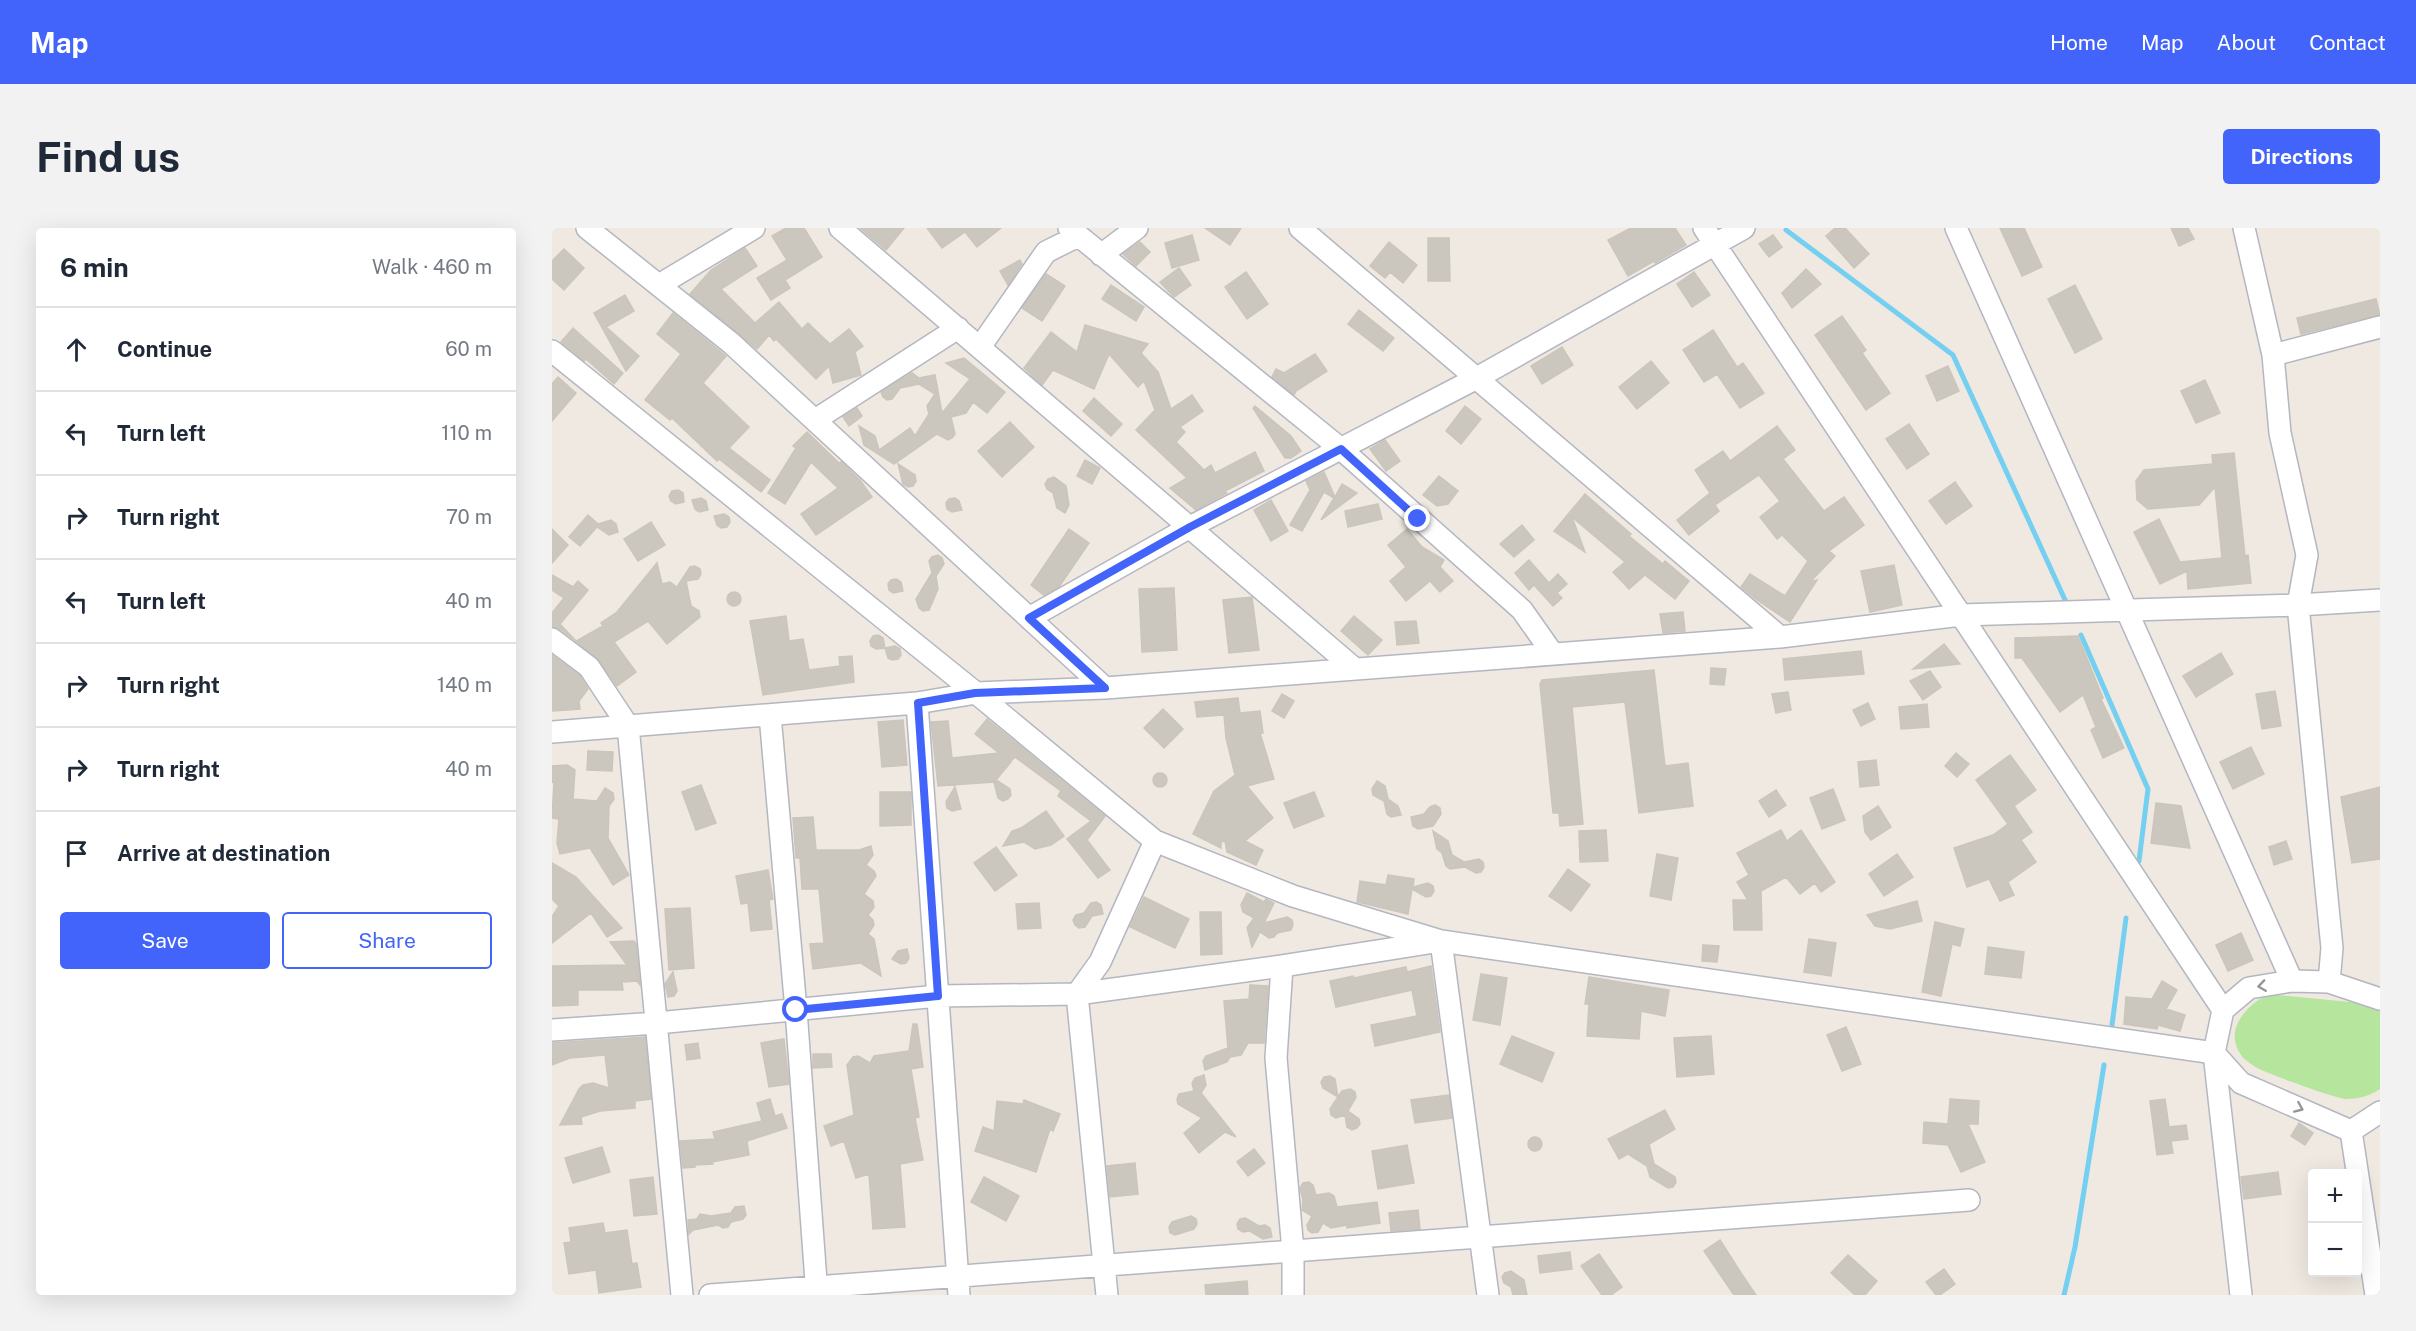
<!DOCTYPE html>
<html lang="en">
<head>
<meta charset="utf-8">
<style>
  body { margin:0; font-family:"Public Sans",sans-serif; background:#f2f2f3; color:#1f2937 }
  .controls { position:absolute; right:18px; bottom:18px; display:grid; overflow:hidden; border-radius:6px; box-shadow:0 6px 24px #0002 }
  .controls button { width:54px; height:54px; display:grid; place-items:center; padding:0; border:0; border-bottom:2px solid #e0e1e3; background:#fff; color:#1f2937; font:30px sans-serif }
  .stop { position:absolute; width:18px; height:18px; margin:-14px; border:4px solid #4264fb; border-radius:50%; background:#fff }
  .stop.end { background:#4264fb; border-color:#fff; box-shadow:0 2px 6px #0008 }
  .list { margin:0; padding:0; list-style:none }
  h2 { display:flex; justify-content:space-between; align-items:center; height:78px; margin:0; padding:0 24px; font-size:26px }
  h2 small { font-size:20px; font-weight:400; color:#747a83 }
  .list li { display:grid; grid-template-columns:39px 1fr auto; gap:18px; align-items:center; box-sizing:border-box; height:84px; padding:0 24px; border-top:2px solid #e0e1e3 }
  .list b { display:block; font-size:22px; white-space:nowrap }
  .list em { font-size:20px; font-style:normal; color:#747a83 }
  .actions { display:flex; gap:12px; padding:18px 24px }
  .actions a { flex:1; padding:14px 0; border:2px solid #4264fb; border-radius:6px; text-align:center; font-size:21px; color:#4264fb }
  .actions .main { background:#4264fb; color:#fff }
  .icon { flex:none; width:33px; height:33px; fill:none; stroke:currentColor; stroke-width:2; stroke-linecap:round; stroke-linejoin:round }
  .map { position:relative; flex:none; width:1828px; height:1067px; overflow:hidden; border-radius:6px }
  header { display:flex; align-items:center; gap:36px; box-sizing:border-box; height:84px; padding:0 30px; background:#4264fb; color:#fff }
  header strong { font-size:28px }
  nav { display:flex; gap:33px; margin-inline-start:auto; font-size:21px }
  .intro { display:flex; align-items:center; justify-content:space-between; box-sizing:border-box; height:144px; padding:0 36px }
  h1 { margin:0; font-size:42px }
  .button { padding:15px 27px; border-radius:6px; background:#4264fb; color:#fff; font-size:21px; font-weight:700 }
  main { display:flex; gap:36px; padding:0 36px }
  aside { flex:1; background:#fff; border-radius:6px; box-shadow:0 6px 24px #0002 }
  .map>svg:first-child { display:block }
  .green { fill:#b6e59e }
  .lines { fill:none; stroke-linecap:round; stroke-linejoin:round }
  .stream { stroke:#75cff0; stroke-width:5 }
  .building { fill:#cbc7bf; stroke:#cbc5ba; stroke-width:1.5 }
  .minor-casing { stroke:#b4b7c1; stroke-width:24 }
  .minor { stroke:#fff; stroke-width:21 }
  .oneway { stroke:#969696 }
  .route { stroke:#4264fb; stroke-width:8 }
</style>
</head>
<body>
<header>
<strong>Map</strong>
<nav><a>Home</a><a>Map</a><a>About</a><a>Contact</a></nav>
</header>
<div class="intro"><h1>Find us</h1><a class="button">Directions</a></div>
<main>
<aside>
<h2>6 min<small>Walk · 460 m</small></h2>
<ul class="list">
<li><svg class="icon" aria-label="ahead" viewBox="0 0 24 24"><path d="M12 20V5M6 11l6-6 6 6"/></svg><div><b>Continue</b></div><em>60 m</em></li>
<li><svg class="icon" aria-label="left" viewBox="0 0 24 24"><path d="M17 20v-9H6M10 6l-5 5 5 5"/></svg><div><b>Turn left</b></div><em>110 m</em></li>
<li><svg class="icon" aria-label="right" viewBox="0 0 24 24"><path d="M7 20v-9h11M14 6l5 5-5 5"/></svg><div><b>Turn right</b></div><em>70 m</em></li>
<li><svg class="icon" aria-label="left" viewBox="0 0 24 24"><path d="M17 20v-9H6M10 6l-5 5 5 5"/></svg><div><b>Turn left</b></div><em>40 m</em></li>
<li><svg class="icon" aria-label="right" viewBox="0 0 24 24"><path d="M7 20v-9h11M14 6l5 5-5 5"/></svg><div><b>Turn right</b></div><em>140 m</em></li>
<li><svg class="icon" aria-label="right" viewBox="0 0 24 24"><path d="M7 20v-9h11M14 6l5 5-5 5"/></svg><div><b>Turn right</b></div><em>40 m</em></li>
<li><svg class="icon" aria-label="arrive" viewBox="0 0 24 24"><path d="M6 21V4h12l-3 4 3 4H6"/></svg><div><b>Arrive at destination</b></div></li>
</ul>
<div class="actions"><a class="main">Save</a><a>Share</a></div>
</aside>
<div class="map">
<svg width="1828" height="1067" viewBox="0 0 1828 1067">
  <rect width="100%" height="100%" fill="#efe9e1"/>
  <path class="green" d="M1717,766L1808,775L1828,782V861C1818,868 1806,871 1794,871C1785,871 1717,846 1707,841C1702,838 1692,832 1689,827C1671,802 1695,776 1717,766Z"/>
  <g class="lines">
    <path class="stream" d="M1234,2L1401,127L1514,374
      M1529,407L1596,561L1587,633
      M1560,797L1574,690
      M1512,1067L1523,1019L1552,837"/>
  </g>
  <path class="building" d="M234,0H252L270,29L233,52L238,60L219,72L205,50L235,32L220,8Z
    M308,0H352L334,22Z
    M375,0H449L425,19L413,4L390,20Z
    M653,0H689L678,17Z
    M1079,0H1123L1134,17L1103,35L1102,33L1076,48L1056,12Z
    M1283,0H1293L1317,26L1302,40L1274,8Z
    M1448,0H1472L1490,39L1470,48Z
    M1619,0H1636L1642,11L1627,18Z
    M640,7L647,32L620,40L613,15Z
    M1221,7L1230,19L1217,29L1207,16Z
    M876,10H897L898,53H876Z
    M588,14L598,24L584,38L571,26Z
    M837,14L865,37L851,55L838,44L833,50L818,38Z
    M193,20L205,38L169,61L203,95L227,74L250,101L256,95L278,116L297,101L311,118L303,124L309,147L281,155L277,138L264,151L224,111L222,113L217,107L205,121L138,66L159,42Z
    M12,21L32,40L12,62L0,51V33Z
    M468,32L470,36L456,57L448,43Z
    M627,40L639,57L622,69L608,54Z
    M1254,41L1269,56L1240,80L1230,65Z
    M694,44L716,76L695,91L673,59Z
    M1142,44L1158,67L1140,79L1125,56Z
    M494,46L513,58L490,93L470,80Z
    M559,57L592,79L584,93L550,71Z
    M1523,57L1550,111L1523,125L1496,71Z
    M73,67L82,83L54,99L87,128L74,143L42,85Z
    M1824,71L1828,87L1749,106L1745,90Z
    M807,82L842,110L831,123L796,96Z
    M121,85L174,128L151,155L197,199L177,220L218,252L209,264L167,231L165,233L120,190L118,192L93,172L129,126L105,106Z
    M1290,88L1314,122L1310,125L1338,165L1314,182L1263,107Z
    M533,97L596,116L589,125L606,144L619,181L640,167L651,183L628,199L633,204L624,214L652,242L659,237L663,245L703,224L712,243L673,263L675,265L644,282L618,260L635,250L584,202L603,182L592,153L586,159L557,126L542,161L501,142L490,157L472,140L499,104L525,124Z
    M21,100L71,145L62,156L34,131L32,133L9,114Z
    M1161,102L1185,139L1191,135L1212,165L1188,180L1165,146L1152,154L1131,122Z
    M1010,119L1021,137L990,156L979,138Z
    M763,126L775,143L744,163L742,167L720,149L724,141L732,145Z
    M412,130L453,164L435,185L421,174L414,185L399,189L403,206L400,210L396,212L385,206L342,236L312,217L307,198L323,208L327,222L358,200L363,208L377,186L375,178L383,166L367,156L348,160L340,171L335,172L331,169L329,164L360,145L367,150L383,147L390,185L418,151L394,135Z
    M1099,133L1117,155L1085,181L1067,159Z
    M1396,138L1407,163L1385,173L1374,148Z
    M6,149L24,165L0,193V156Z
    M1653,152L1668,185L1644,195L1629,163Z
    M542,170L570,196L559,208L531,183Z
    M703,178L739,208L749,223L739,230H733L701,180Z
    M913,178L929,191L909,216L894,203Z
    M305,180L310,188L297,198L291,189Z
    M458,194L482,219L450,249L426,223Z
    M1357,196L1377,226L1355,241L1334,211Z
    M1225,198L1243,222L1231,231L1272,283L1292,269L1312,297L1277,323L1283,328L1258,354L1265,352L1238,394L1205,372L1189,359L1198,346L1233,368L1256,333L1230,307L1225,311L1208,289L1228,273L1207,247L1163,277L1167,283L1137,307L1125,292L1158,265L1143,242L1171,223L1178,233Z
    M255,204L287,235L289,234L308,252L320,269L264,307L249,286L286,260L259,234L233,276L216,265L244,220L241,218Z
    M833,212L848,233L834,243L818,221Z
    M1682,225L1693,328L1696,327L1699,355L1636,361L1635,343L1608,356L1582,304L1607,291L1628,334L1670,330L1663,259L1647,277L1596,281L1585,272L1584,253L1592,242L1661,236L1660,227Z
    M533,232L548,240L540,256L525,248Z
    M346,236L363,247L364,253L361,258L356,259L351,256Z
    M772,244L783,269L790,256L805,265L769,292L782,270L772,264L750,303L738,297L758,262L754,253Z
    M887,248L906,263L896,276L885,278L871,267Z
    M502,249L514,258L517,277L513,285L505,280L501,265L495,261L493,256L496,251Z
    M1403,254L1420,278L1394,296L1377,273Z
    M126,262L131,265L132,274L124,276L119,273L117,268L120,263Z
    M1033,266L1079,306L1077,308L1111,336L1113,333L1137,353L1123,371L1093,347L1077,361L1061,344L1073,334L1020,289L1033,324L1002,303Z
    M149,270L154,273L156,282L147,284L143,281L140,272Z
    M403,270L407,273L410,282L400,284L395,281L394,275L397,271Z
    M719,272L736,303L719,313L702,282Z
    M826,276L830,291L796,299L793,283Z
    M172,286L177,289L178,294L175,299L169,300L165,297L162,288Z
    M36,287L46,296L59,292L64,296L66,304L57,307L45,299L28,318L17,309Z
    M99,294L113,317L86,333L72,311Z
    M970,297L982,312L962,329L948,316Z
    M0,301L16,317L0,335Z
    M517,301L537,315L507,359L492,367L479,357Z
    M855,301L870,319L892,332L888,339L901,353L888,364L878,353L854,373L838,353L854,339L836,317Z
    M386,327L390,330L392,336L384,348L386,361L377,382L371,383L367,380L364,371L380,345L377,333L380,329Z
    M977,332L997,355L1006,346L1015,356L1005,365L1010,370L1001,378L982,357L977,362L963,345Z
    M105,335L110,356L118,354L125,359L138,339L143,338L148,341L149,346L146,351L134,353L139,378L147,383L148,389L115,416L96,393L62,414L84,444L65,458L47,432L24,413L51,398L49,395L65,384Z
    M1342,337L1350,377L1318,384L1309,343Z
    M0,347L21,359L26,353L36,362L8,396L24,413L8,401L0,398V385L12,370L0,362Z
    M344,351L349,354L351,363L341,365L337,362L336,356L339,352Z
    M622,360L625,422L590,424L587,361Z
    M175 371a7 7 0 1 1 14 0a7 7 0 1 1-14 0Z
    M700,369L707,422L677,425L671,372Z
    M1131,384L1133,403L1111,405L1108,386Z
    M234,388L237,413L251,411L257,442L288,438L287,429L300,428L302,454L211,467L198,393Z
    M802,388L830,412L816,427L789,403Z
    M864,393L867,415L845,417L843,394Z
    M326,407L331,410L333,420L324,421L319,418L318,413L321,408Z
    M1526,408L1551,470L1549,471L1572,520L1551,530L1539,502L1544,499L1531,467L1508,484L1470,430H1463V410Z
    M1392,416L1408,436L1361,441Z
    M343,418L348,421L349,427L346,431L340,432L336,430L333,420Z
    M1309,423L1312,446L1233,452L1231,431Z
    M1669,425L1681,446L1644,469L1631,448Z
    M0,427L28,448L36,461L27,473L28,481L0,483Z
    M1159,440L1174,441L1172,457L1158,456Z
    M1102,442L1113,538L1136,535L1141,578L1087,585L1073,474L1020,479L1031,596L1008,598L1007,585H1001L988,456L990,452Z
    M1378,443L1389,459L1371,472L1358,453Z
    M1723,463L1729,498L1710,501L1704,466Z
    M1236,464L1239,482L1224,485L1220,466Z
    M730,466L742,473L732,490L720,483Z
    M686,470L688,485L708,483L711,505H708L722,551L695,558L721,590L693,613L711,622L704,637L675,624L673,613L669,614V620L641,606L662,563L683,547L674,510L672,487L645,489L643,474Z
    M1316,475L1323,491L1309,498L1301,482Z
    M1375,476L1377,499L1349,501L1347,479Z
    M611,481L631,501L612,520L592,500Z
    M435,491L553,588L535,612L558,642L546,650L515,611L539,593L506,568L509,563L463,529L459,533L456,531L459,534L444,552L458,561L459,567L456,571L451,573L446,570L442,554L386,558L379,494L396,493L400,530L447,525L423,506Z
    M351,492L355,537L330,539L326,494Z
    M1699,519L1712,546L1681,561L1668,534Z
    M36,523L61,524L60,543L35,542Z
    M1404,525L1417,536L1405,549L1393,538Z
    M1458,527L1484,562L1462,578L1480,604L1469,612L1484,634L1456,654L1462,667L1448,673L1437,651L1415,659L1402,620L1441,607L1456,596L1424,552Z
    M1324,532L1327,557L1308,559L1306,534Z
    M15,537L23,542L21,571L45,573L53,560L61,565L62,571L57,578L56,610L77,647L61,657L38,620L8,626L5,615L7,591L0,590L2,555L0,554V538Z
    M601 552a7 7 0 1 1 14 0a7 7 0 1 1-14 0Z
    M825,553L833,558L836,571L846,578L849,587L839,589L835,586L832,573L821,567L820,561Z
    M149,557L164,595L144,602L130,564Z
    M403,559L409,581L400,583L395,580L394,574Z
    M1828,559V631L1800,635L1789,569Z
    M1281,561L1293,592L1270,601L1258,570Z
    M1224,562L1234,577L1217,589L1207,573Z
    M328,564H359V597L328,598Z
    M762,564L772,588L742,600L732,575Z
    M1604,575L1629,578L1638,620L1599,615Z
    M883,577L888,580L889,586L881,598L866,601L861,598L859,589L872,586L878,579Z
    M1326,578L1339,599L1319,612L1313,604L1311,588Z
    M494,583L512,608L499,617L483,621L472,614L451,618L460,603L469,600Z
    M261,589L264,622H307L319,618L321,627L314,637L322,643L324,648L312,666L321,673L322,679L316,687L321,692L322,697L316,706L322,711L329,748L309,735L261,741L258,716L272,715L267,661H250L248,630H244L241,590Z
    M1054,602L1056,633L1028,634L1027,603Z
    M1229,602L1235,613L1249,602L1283,654L1269,664L1263,655L1248,666L1234,649L1209,663L1210,702H1182L1181,672H1196L1185,654L1197,647L1185,625Z
    M881,603L896,613L900,627L912,634L927,631L931,634L932,639L929,644L924,645L913,639L898,641L894,638L890,625L885,621Z
    M1734,613L1740,631L1722,637L1717,619Z
    M444,619L465,647L443,663L422,635Z
    M1105,626L1126,630L1119,672L1098,668Z
    M1345,626L1361,649L1332,668L1317,646Z
    M0,635L24,649L70,700L55,709L39,685L0,715V689L7,678L0,671Z
    M1016,641L1038,657L1019,683L997,668Z
    M216,642L221,671L217,672L220,701L199,703L196,675L189,676L184,648Z
    M836,647L862,651L861,659L876,655L881,658L882,663L879,668L874,669L860,661L856,686L805,674L808,653L834,657Z
    M695,665L712,674L714,671L722,675L712,695L735,689L740,692L741,697L739,702L725,705L722,709L717,710L708,704L700,719L695,700L702,690L691,684L689,677Z
    M592,669L637,691L623,720L578,699Z
    M1365,673L1370,693L1338,701L1323,698L1315,687Z
    M544,674L549,677L551,686L540,688L533,699L527,700L523,697L521,692L524,687L532,685L539,675Z
    M487,675L489,700L466,701L464,676Z
    M138,680L142,740L117,742L113,681Z
    M648,684H669L670,726L649,727Z
    M1383,694L1412,701L1408,718L1400,716L1389,768L1370,764Z
    M1689,705L1701,732L1676,743L1664,717Z
    M1257,711L1284,715L1279,748L1252,744Z
    M82,713L84,716L88,757L85,753L70,754L71,762H26V777L0,778V738L75,737L58,714Z
    M1151,717L1167,718L1165,734L1150,733Z
    M1436,719L1472,724L1469,750L1433,746Z
    M355,721L357,730L354,735L349,736L340,731L346,723Z
    M879,738L888,804L823,818L819,797L865,788L860,762L784,779L778,753L801,748L802,750L854,739L855,744Z
    M121,744L125,763L122,768L116,769L113,756Z
    M929,746L955,750L948,797L921,792Z
    M1037,749L1117,762L1113,788L1089,783L1087,811L1035,808L1037,776H1033Z
    M1610,753L1625,762L1614,781L1633,787L1628,803L1606,797L1605,801L1572,796L1574,769L1600,771Z
    M698,757L716,758L712,815H696L689,827L678,829L675,834L653,842L651,833L654,828L676,820L672,773L697,771Z
    M361,796H365L371,839L359,841L367,889L363,890L371,932L348,936L353,999L321,1001L317,946L304,950L292,913L279,918L272,898L302,887L295,837L301,829L306,828L318,835L322,828L357,823Z
    M1294,799L1309,836L1290,843L1275,807Z
    M960,808L1002,825L990,854L948,836Z
    M1159,808L1162,846L1125,849L1122,810Z
    M93,809L99,871L83,873V880L48,883L29,889L30,896L8,897L27,861L31,857L41,855L57,860L53,827L18,830L0,837V815Z
    M232,811L237,856L217,859L209,815Z
    M146,815L148,830L135,832L133,817Z
    M261,826H279L280,839L261,840Z
    M652,847L654,857L649,865L684,909L673,904L647,925L632,905L650,890L626,876L625,871L627,866L642,863L640,855L643,850Z
    M778,848L783,851L786,869L771,860L769,854L772,849Z
    M798,861L803,864L804,869L796,883L807,891L808,896L805,900L800,902L795,899L793,887L784,890L779,887L778,881L790,863Z
    M897,867L900,890L863,895L859,872Z
    M218,871L223,888L230,886L235,900L195,913L197,927L160,934L161,936L143,937V939L131,940L128,913L163,911L161,904L210,893L205,875Z
    M1398,871L1427,873L1426,896H1416L1433,934L1409,944L1396,917L1371,915L1372,894L1396,896Z
    M1613,871L1617,899L1634,897L1636,911L1619,913L1621,925L1605,927L1598,873Z
    M472,872L508,886L501,903L498,901L484,944L423,923L431,899L442,903L445,873L471,876Z
    M1113,882L1123,901L1097,916L1102,936L1123,949L1124,954L1121,959L1116,960L1098,949L1095,938L1076,926L1067,931L1056,911Z
    M1747,895L1761,905L1753,917L1739,908Z
    M976 916a7 7 0 1 1 14 0a7 7 0 1 1-14 0Z
    M855,917L862,955L826,961L820,923Z
    M50,919L58,944L21,955L13,930Z
    M702,921L713,935L696,948L685,934Z
    M583,935L586,966L558,969L555,938Z
    M1726,944L1729,966L1692,971L1689,949Z
    M101,949L105,986L82,988L78,952Z
    M432,949L467,968L454,993L419,974Z
    M757,954L761,957L764,967L777,965L782,968L785,979L825,974L828,995L795,1000V997L779,1000L771,995L766,1004L760,1005L756,1002L755,997L760,988L750,982L751,972L748,960L751,955Z
    M192,978L194,987L191,991L179,994L176,999L171,1000L166,997L141,1002L137,1006L136,992L145,991L148,986L159,988L179,985L183,979Z
    M866,982L868,1001L839,1003L837,985Z
    M639,988L644,991L645,996L642,1001L623,1007L618,1005L617,999L620,994Z
    M693,990L707,998L713,997L718,1000L720,1009L711,1011L698,1003L691,1004L686,1001L685,996L688,991Z
    M51,995L53,1005L75,1002L80,1036L85,1035L89,1059L47,1065L44,1042L17,1046L12,1015L19,1014L17,1000Z
    M1168,1012L1191,1048L1204,1067H1182L1152,1023Z
    M1018,1024L1020,1041L988,1045L986,1028Z
    M1047,1026L1070,1059L1059,1067H1050L1029,1038Z
    M1296,1027L1325,1053L1313,1067H1303L1279,1045Z
    M1392,1041L1403,1056L1388,1067H1384L1374,1054Z
    M959,1043L972,1052L975,1067H961L959,1059L952,1055L950,1049L953,1045Z
    M695,1053L696,1067H654L653,1057Z"/>
  <g class="lines">
    <defs>
      <path id="minor" d="M35,0L179,115L553,460
        M288,0L803,441
        M517,0L789,221L970,382L1001,426
        M748,0L1228,409
        M1152,0L1671,782
        M1404,0L1740,753
        M1692,0L1721,127L1728,205L1755,327L1746,377L1780,720L1777,754
        M549,27L585,0
        M107,57L202,0
        M428,119L494,24L526,8
        M0,123L424,465L603,613L741,668L889,713L1662,825L1689,1067
        M1721,127L1828,99
        M263,192L406,100
        M477,390L638,299L923,151L1192,0
        M0,411L37,439L76,498L130,1067
        M365,475L407,1067
        M218,487L244,782L265,1067
        M0,504L365,475L424,465L553,460L1228,409L1409,387L1746,377L1828,372
        M730,738L724,830L741,1023V1067
        M1828,771L1777,754L1740,753L1697,760L1671,782L1662,825L1689,855L1799,903L1828,884
        M0,802L105,795L386,768L525,766L730,738L889,713L936,1067
        M1799,903L1824,1067
        M158,1067L1417,972
        M555,1067L525,766L548,734L603,613"/>
    </defs>
    <use href="#minor" class="minor-casing"/>
    <use href="#minor" class="minor"/>
  </g>
  <defs><path id="oneway-chevron" d="M-2-3.5L2.5 0L-2 3.5" fill="none" stroke-width="1.6" stroke-linecap="round" stroke-linejoin="round" transform="scale(1.5)"/></defs>
  <g class="oneway">
    <use href="#oneway-chevron" transform="translate(1710 758) rotate(172)"/>
    <use href="#oneway-chevron" transform="translate(1747 880) rotate(23)"/>
  </g>
  <g class="lines">
    <path class="route" d="M244,782L386,768L366,475L423,465L553,460L477,390L638,299L789,221L866,291"/>
  </g>
</svg>
<div class="controls">
<button>+</button>
<button>−</button>
</div>
<div class="stop" style="left:244px;top:782px"></div>
<div class="stop end" style="left:866px;top:291px"></div>
</div>
</main>
</body>
</html>
